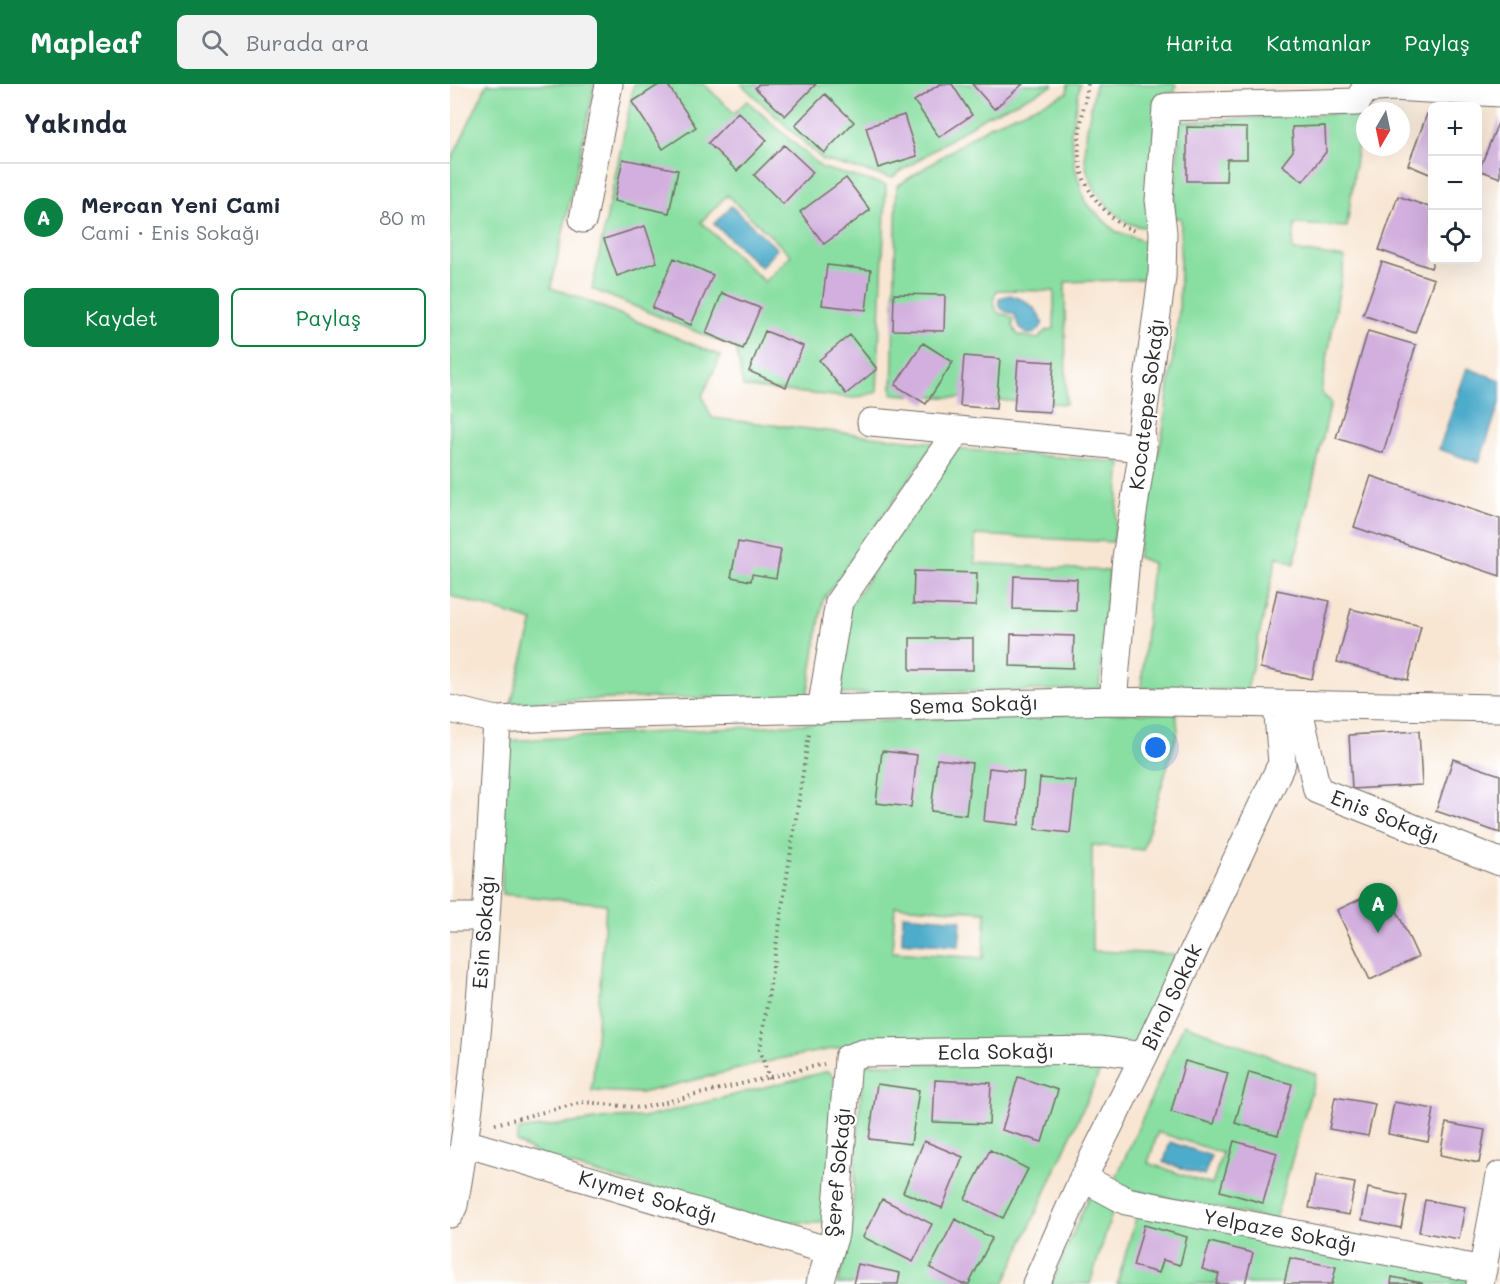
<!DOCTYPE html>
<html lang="tr">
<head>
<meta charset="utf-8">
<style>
  body { margin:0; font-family:Mali,sans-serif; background:#f2f2f3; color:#1f2937 }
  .controls { position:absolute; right:18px; top:18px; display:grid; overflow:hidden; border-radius:9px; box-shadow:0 6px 24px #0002 }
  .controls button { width:54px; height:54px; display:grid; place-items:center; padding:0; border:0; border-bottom:2px solid #e0e1e3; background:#fff; color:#1f2937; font:30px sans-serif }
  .compass { position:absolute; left:906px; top:18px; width:54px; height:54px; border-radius:50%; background:#fff; box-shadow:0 6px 24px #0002; rotate:189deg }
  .you { position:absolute; left:706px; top:664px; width:21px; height:21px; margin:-15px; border:4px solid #fff; border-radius:50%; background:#1a73e8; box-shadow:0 0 0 9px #1a73e833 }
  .badge { display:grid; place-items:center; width:39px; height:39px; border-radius:50%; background:#0b8043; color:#fff; font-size:20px; font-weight:700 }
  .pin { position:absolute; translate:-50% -50px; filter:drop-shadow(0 2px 3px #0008) }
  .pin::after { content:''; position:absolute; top:32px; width:21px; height:18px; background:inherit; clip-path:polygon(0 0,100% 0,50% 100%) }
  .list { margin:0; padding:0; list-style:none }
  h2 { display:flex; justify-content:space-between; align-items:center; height:78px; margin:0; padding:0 24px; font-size:26px }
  h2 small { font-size:20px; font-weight:400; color:#747a83 }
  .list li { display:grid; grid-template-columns:39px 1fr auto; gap:18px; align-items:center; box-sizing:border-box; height:108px; padding:0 24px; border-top:2px solid #e0e1e3 }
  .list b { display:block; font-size:22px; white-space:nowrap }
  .list p { margin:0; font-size:20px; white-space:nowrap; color:#747a83 }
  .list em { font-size:20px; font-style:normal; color:#747a83 }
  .actions { display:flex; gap:12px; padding:18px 24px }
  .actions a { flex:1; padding:14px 0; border:2px solid #0b8043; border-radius:9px; text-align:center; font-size:21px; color:#0b8043 }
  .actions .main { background:#0b8043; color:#fff }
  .icon { flex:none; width:33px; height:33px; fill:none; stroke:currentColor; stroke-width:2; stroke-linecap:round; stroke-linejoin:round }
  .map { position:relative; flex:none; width:1050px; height:1200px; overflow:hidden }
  header { display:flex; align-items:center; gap:36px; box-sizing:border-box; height:84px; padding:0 30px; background:#0b8043; color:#fff }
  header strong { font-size:28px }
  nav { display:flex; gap:33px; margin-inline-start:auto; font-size:21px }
  .search { width:420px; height:54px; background:#f2f2f3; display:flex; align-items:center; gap:15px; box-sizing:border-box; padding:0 21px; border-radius:9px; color:#747a83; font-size:22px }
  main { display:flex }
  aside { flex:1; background:#fff }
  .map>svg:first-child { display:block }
  .green { fill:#89dfa2; stroke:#5a8566; stroke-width:1.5; fill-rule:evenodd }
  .water { fill:#4daccb; stroke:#3c6c7b; stroke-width:1.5 }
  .building { fill:#d2afde }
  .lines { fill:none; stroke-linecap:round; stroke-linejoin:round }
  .minor-casing { stroke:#736c66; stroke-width:29 }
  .path { stroke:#736c66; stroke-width:4; stroke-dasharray:1.5 4.5; stroke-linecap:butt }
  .minor { stroke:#fff; stroke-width:27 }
  .labels { text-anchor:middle; stroke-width:4.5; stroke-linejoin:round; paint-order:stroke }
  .street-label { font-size:21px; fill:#2b2b2b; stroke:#fff }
</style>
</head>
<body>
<header>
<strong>Mapleaf</strong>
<div class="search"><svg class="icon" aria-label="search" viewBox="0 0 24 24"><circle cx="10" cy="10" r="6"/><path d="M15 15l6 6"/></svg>Burada ara</div>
<nav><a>Harita</a><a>Katmanlar</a><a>Paylaş</a></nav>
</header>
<main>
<aside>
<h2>Yakında<small></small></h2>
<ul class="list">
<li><span class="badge">A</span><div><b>Mercan Yeni Cami</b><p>Cami · Enis Sokağı</p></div><em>80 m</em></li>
</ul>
<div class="actions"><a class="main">Kaydet</a><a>Paylaş</a></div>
</aside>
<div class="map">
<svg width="1050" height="1200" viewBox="0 0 1050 1200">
  <rect width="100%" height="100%" fill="#fff"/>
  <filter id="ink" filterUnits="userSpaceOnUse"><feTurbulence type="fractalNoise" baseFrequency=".0167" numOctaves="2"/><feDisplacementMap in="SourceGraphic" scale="12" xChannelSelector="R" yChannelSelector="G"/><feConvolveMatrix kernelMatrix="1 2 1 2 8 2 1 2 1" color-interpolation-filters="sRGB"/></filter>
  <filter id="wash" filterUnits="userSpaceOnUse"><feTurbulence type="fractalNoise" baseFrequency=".008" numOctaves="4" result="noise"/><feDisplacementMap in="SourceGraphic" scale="24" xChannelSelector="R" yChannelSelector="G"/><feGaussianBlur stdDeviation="1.35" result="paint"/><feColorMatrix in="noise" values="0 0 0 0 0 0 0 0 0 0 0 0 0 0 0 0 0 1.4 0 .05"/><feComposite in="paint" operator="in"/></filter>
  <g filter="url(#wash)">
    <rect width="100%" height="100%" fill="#f8e6d3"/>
    <path class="green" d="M37,0H145L101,204L128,213L271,272L252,312L262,334L485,359L373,516L357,613L186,614L61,619L83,537L0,512V79Z
      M184,0H254L284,29L297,17L372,84L436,101L427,308L405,314L293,303L286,264L142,205ZM277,111L341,171L315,198L251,138Z
      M291,0H603L602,2L534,33L441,94L373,76Z
      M618,0H630L621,49L625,83L635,118L665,147L699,159L697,195L615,198L616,320L442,310L447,102L539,42L617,9ZM547,206L604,207V245L595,247L588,255L568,251L563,243V235L557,231L548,229C543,220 542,215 547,206Z
      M645,0H726L725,8L711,11L704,142C687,146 674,138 662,126C619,84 638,52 645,0Z
      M912,28L897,143L845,140L842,166L895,174L871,309L881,318L844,480L827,472L797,606L691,604L702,479L687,473L713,347L729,227L731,134H723L730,38Z
      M506,365L671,378L664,458L525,451V479L659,487L649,605L385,610L397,526Z
      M647,629H726L728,646L693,766L642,761V867L725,870L686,958L414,959L329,975L191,1009L142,1007L156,820L52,810L54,657L351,640ZM445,822L536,828L533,874L442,868Z
      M734,940L866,990L825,1136L671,1104L666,1094ZM708,1048L772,1069L762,1101L698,1079Z
      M654,978L554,1200H387L400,1159L413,980Z
      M378,987L387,996L375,1139L318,1138L95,1074L66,1058L69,1046L161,1034L197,1033Z
      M639,1112L664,1123L640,1200H601Z
      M688,1127L1014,1190L1022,1200H667Z"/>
    <path class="water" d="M281,122L327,165L311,183L264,140Z
      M560,211C575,215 586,223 593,238C585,259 568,250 565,231C556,227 547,227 549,214Z
      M1017,284L1050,296V318L1029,379L989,365Z
      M453,831L511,836L509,862L452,858Z
      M720,1058L761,1072L754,1092L714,1078Z"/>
    <g id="blocks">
      <path class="building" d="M210,0H217L246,43L213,65L182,18Z
        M309,0H366L335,32L305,4Z
        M490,0H502L522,31L489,53L464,17Z
        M522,0H573L544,25Z
        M375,10L404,38L374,69L345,41Z
        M288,28L317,56L287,87L258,59Z
        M977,30L982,32V91L958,81Z
        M454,31L467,72L428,84L416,43Z
        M1050,34V94L1029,86Z
        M875,42L876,68L853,97L832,81L843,67L842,43Z
        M737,43L797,44V75H777L776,97H737Z
        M334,61L363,88L333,120L304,91Z
        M173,75L228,86L219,129L164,117Z
        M396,94L420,126L374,160L350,128Z
        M948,112L982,124L984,176L981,184L929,166Z
        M195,142L207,178L167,192L154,155Z
        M224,174L263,191L241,241L202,224Z
        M932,178L984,195L965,249L913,231Z
        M377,181L421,186L416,226L372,221Z
        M272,209L310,224L293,265L256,249Z
        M444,210L495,211L494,247L443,246Z
        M315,247L353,262L336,303L299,287Z
        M918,247L966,261L933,369L886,354Z
        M400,251L427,285L396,310L369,276Z
        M473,259L503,278L476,320L445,301Z
        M514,272L550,275L546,325L510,322Z
        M568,276L604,278L600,328L564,326Z
        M921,392L1050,435V492L904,443Z
        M288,458L331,466L326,494L302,490L301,497L281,493Z
        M464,487L527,489L526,522L463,520Z
        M564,492L627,495L626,527L563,525Z
        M827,506L880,517L862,595L810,584Z
        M901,525L971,542L958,596L887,578Z
        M561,550L624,552L623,584L560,582Z
        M460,554H523V586H460Z
        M969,647L972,701L902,705L899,651Z
        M432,667L467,671L461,723L426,719Z
        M487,675L522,679L516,731L481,727Z
        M1003,675L1050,691V749L986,727Z
        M539,684L574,688L569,741L534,737Z
        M590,694L626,697L620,749L585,745Z
        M936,803L968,873L920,896L887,826Z
        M735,977L778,989L764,1040L721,1028Z
        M799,988L842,1000L828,1051L785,1039Z
        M568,993L608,1006L592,1058L552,1046Z
        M485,996L541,999L539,1040L483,1038Z
        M427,1000L469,1006L461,1060L419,1055Z
        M885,1013L925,1020L918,1052L879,1045Z
        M944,1018L984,1025L978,1058L938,1050Z
        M996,1039L1035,1046L1029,1079L990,1071Z
        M474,1057L513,1073L492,1124L453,1108Z
        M784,1057L827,1069L813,1119L770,1107Z
        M540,1066L578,1085L553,1134L515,1115Z
        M865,1092L905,1099L899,1131L859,1124Z
        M918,1104L957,1112L951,1144L912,1136Z
        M432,1115L482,1140L463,1178L413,1153Z
        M975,1116L1015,1123L1009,1155L969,1148Z
        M505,1135L542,1154L519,1200H512L480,1184Z
        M694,1141L737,1153L730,1181L713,1176L709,1189L683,1182Z
        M760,1158L803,1169L795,1200H766L769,1190L752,1185Z
        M840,1174L886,1183L882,1200H834Z
        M408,1180L450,1189L448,1200H403Z
        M942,1193L972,1199V1200H941Z"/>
    </g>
  </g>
  <g filter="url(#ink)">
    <use href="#blocks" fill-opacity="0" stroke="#736c66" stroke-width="1.5"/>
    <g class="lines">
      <defs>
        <path id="minor" d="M133,135L159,0
          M421,338L508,346
          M663,617L676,474L693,364L691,347L712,193L713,148L709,116L716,23L907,18L915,5L941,3L1050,9
          M848,621L867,706L1050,778
          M0,625L47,636L146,631L663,617L1050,624
          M371,626L389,518L508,346L693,364
          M0,833H36
          M15,1059L380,1167
          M633,1094L676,1117L1033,1186
          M0,1130L4,1121C33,961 38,798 47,636
          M370,1200L385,1150L398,974L413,969L651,966L694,972
          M586,1200L633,1094L694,972L832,679L827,620
          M1030,1200L1050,1091"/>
      </defs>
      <use href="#minor" class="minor-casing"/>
      <path class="path" d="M638,0C630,49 616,84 653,124C666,138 670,141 687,148
        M319,995L310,966L359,650
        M45,1040L134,1018L191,1024L374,980"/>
      <use href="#minor" class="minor"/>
    </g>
  </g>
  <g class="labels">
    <g class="street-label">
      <text transform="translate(697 320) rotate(-83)" y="7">Kocatepe Sokağı</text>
      <text transform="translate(524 621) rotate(-2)" y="7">Sema Sokağı</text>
      <text transform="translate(935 733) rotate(21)" y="7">Enis Sokağı</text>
      <text transform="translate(34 848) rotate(-86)" y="7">Esin Sokağı</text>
      <text transform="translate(722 913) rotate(-65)" y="7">Birol Sokak</text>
      <text transform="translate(546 968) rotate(-1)" y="7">Ecla Sokağı</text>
      <text transform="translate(388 1088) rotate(-85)" y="7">Şeref Sokağı</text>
      <text transform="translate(198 1113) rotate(16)" y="7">Kıymet Sokağı</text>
      <text transform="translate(830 1147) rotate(11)" y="7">Yelpaze Sokağı</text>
    </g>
  </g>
</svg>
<div class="controls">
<button>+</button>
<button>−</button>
<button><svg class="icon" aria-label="locate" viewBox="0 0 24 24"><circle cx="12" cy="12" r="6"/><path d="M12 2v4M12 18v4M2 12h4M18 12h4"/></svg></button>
</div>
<svg class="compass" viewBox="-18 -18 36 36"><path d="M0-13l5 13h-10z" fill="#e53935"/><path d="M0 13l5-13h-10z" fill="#747a83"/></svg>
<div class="you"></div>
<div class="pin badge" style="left:928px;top:849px">A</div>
</div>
</main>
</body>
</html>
